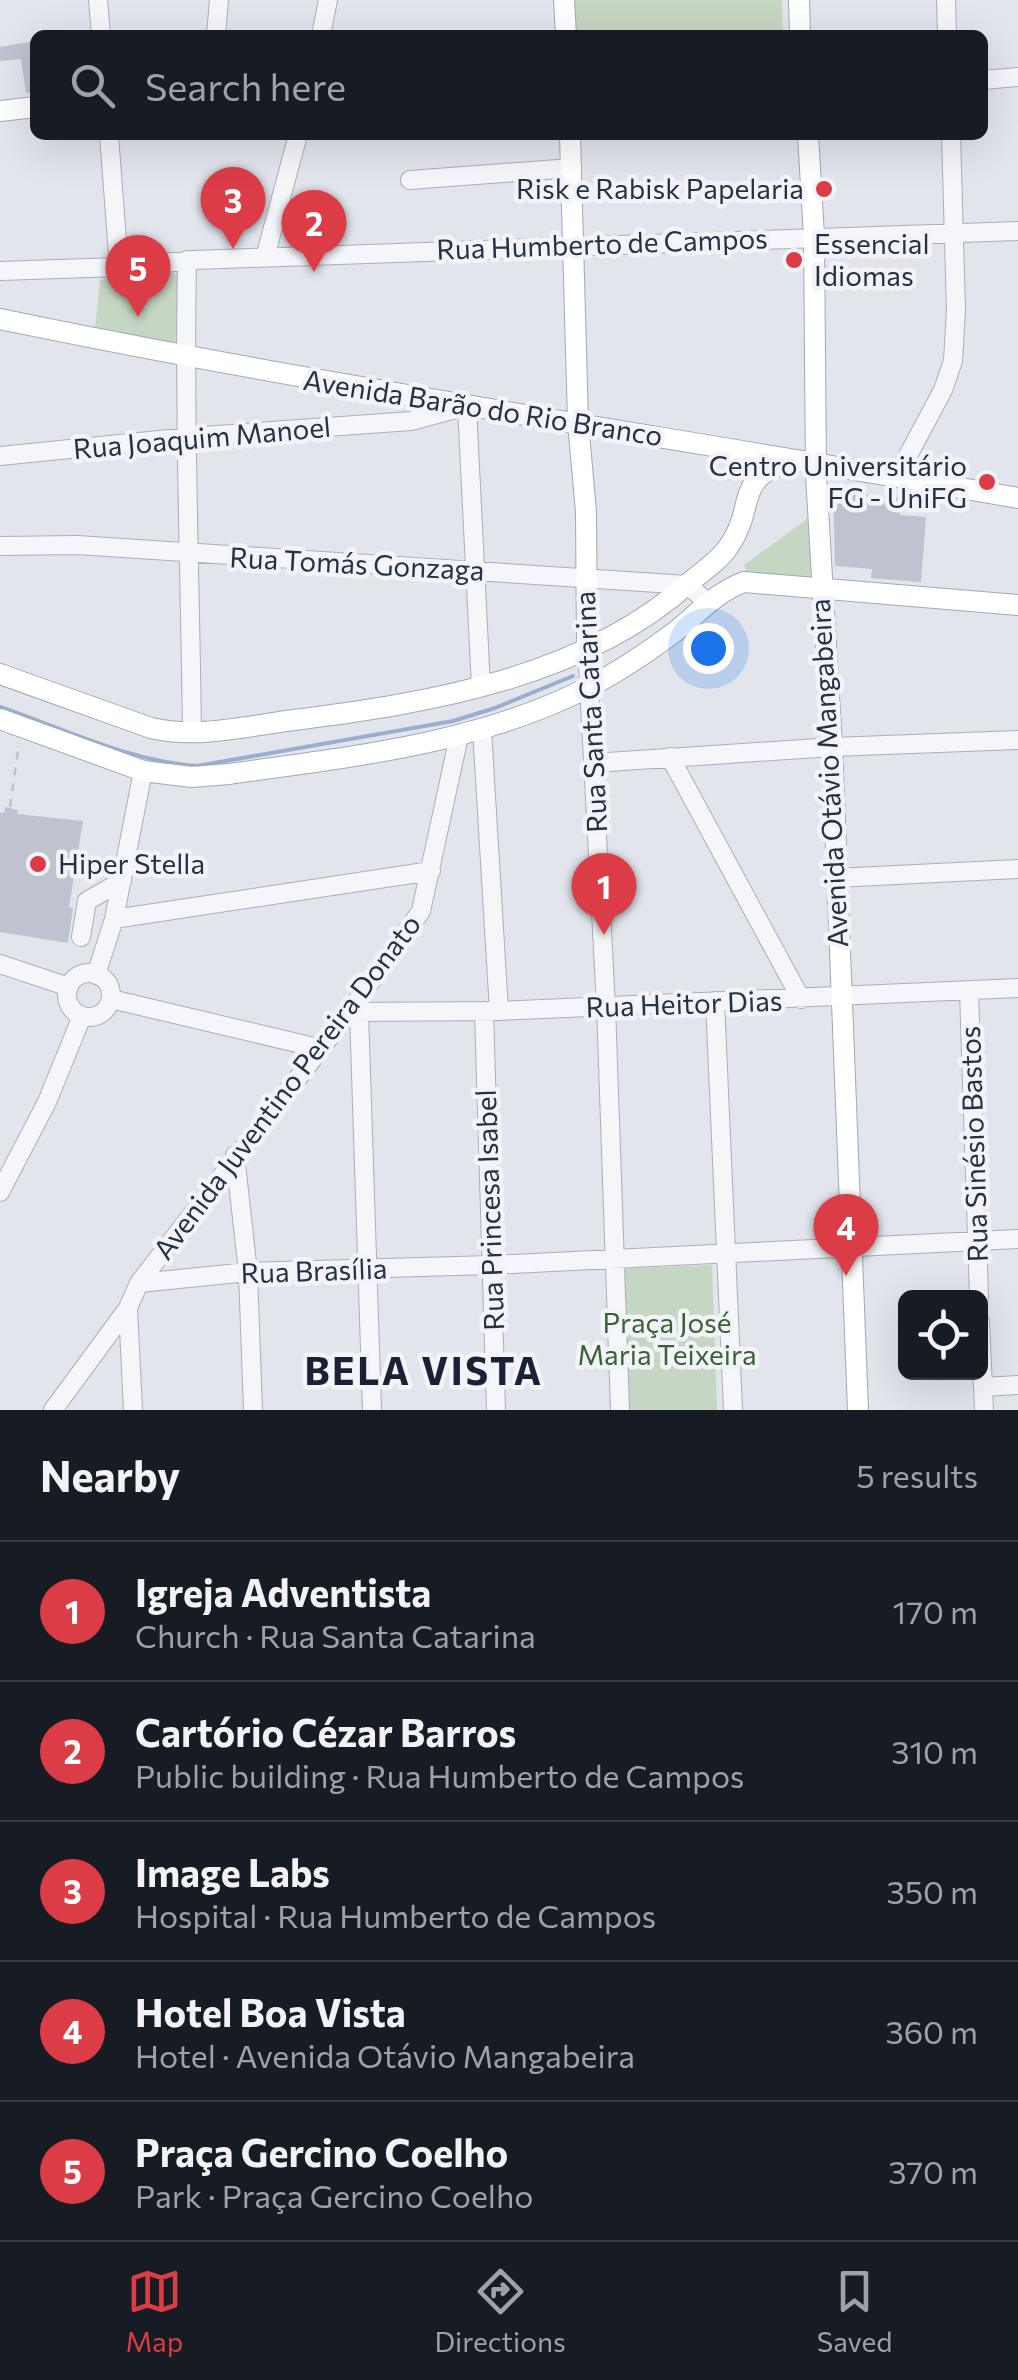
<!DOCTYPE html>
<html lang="en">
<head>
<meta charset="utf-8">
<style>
  body { margin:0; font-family:Commissioner,sans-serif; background:#242831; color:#f1f3f6 }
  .controls { position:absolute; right:30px; bottom:30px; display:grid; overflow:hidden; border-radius:15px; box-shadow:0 10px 40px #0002 }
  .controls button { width:90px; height:90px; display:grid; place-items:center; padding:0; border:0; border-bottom:2px solid #363941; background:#171b24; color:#f1f3f6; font:50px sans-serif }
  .you { position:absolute; left:708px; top:648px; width:35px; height:35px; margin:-25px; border:8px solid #fff; border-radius:50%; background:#1a73e8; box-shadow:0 0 0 15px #1a73e833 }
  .badge { display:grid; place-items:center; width:65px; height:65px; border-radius:50%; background:#db3c46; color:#fff; font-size:32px; font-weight:700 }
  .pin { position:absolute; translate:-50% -82px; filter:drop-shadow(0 2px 5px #0008) }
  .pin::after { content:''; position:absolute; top:52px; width:35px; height:30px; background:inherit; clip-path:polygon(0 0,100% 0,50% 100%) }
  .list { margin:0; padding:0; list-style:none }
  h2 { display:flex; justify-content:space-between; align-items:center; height:130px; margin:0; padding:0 40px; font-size:42px }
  h2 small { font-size:32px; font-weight:400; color:#9ea1a6 }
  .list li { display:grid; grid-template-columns:65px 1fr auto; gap:30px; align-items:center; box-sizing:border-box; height:140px; padding:0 40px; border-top:2px solid #363941 }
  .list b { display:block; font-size:38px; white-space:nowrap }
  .list p { margin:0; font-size:32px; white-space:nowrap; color:#9ea1a6 }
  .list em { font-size:32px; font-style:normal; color:#9ea1a6 }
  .icon { flex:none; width:55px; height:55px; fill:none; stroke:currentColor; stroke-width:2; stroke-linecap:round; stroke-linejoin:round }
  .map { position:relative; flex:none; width:1018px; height:1410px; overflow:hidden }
  .search { position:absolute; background:#171b24; box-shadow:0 10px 40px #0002; left:30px; right:30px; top:30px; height:110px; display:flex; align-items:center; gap:25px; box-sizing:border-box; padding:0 35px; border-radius:15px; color:#9ea1a6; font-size:38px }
  .sheet { height:830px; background:#171b24 }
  nav { display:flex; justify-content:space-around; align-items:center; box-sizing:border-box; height:140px; border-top:2px solid #363941; background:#171b24; font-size:28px; color:#9ea1a6 }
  nav a { display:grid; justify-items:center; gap:5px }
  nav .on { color:#db3c46 }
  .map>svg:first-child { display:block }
  .green { fill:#c5d6c2 }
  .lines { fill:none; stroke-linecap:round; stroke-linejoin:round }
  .stream { stroke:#9aafcf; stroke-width:4 }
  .building { fill:#bec3cf }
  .minor-casing { stroke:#aaafba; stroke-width:20 }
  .major-casing { stroke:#a0a8b9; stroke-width:22 }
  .path { stroke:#c0c3ca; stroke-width:2.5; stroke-dasharray:8 8; stroke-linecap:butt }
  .minor { stroke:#f5f6f9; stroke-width:18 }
  .major { stroke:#fff; stroke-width:20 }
  .poi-dot { fill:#db3c46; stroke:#f2f4f9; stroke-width:4 }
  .labels { text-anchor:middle; stroke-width:9; stroke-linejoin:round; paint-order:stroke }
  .poi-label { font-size:28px; fill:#283045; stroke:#f2f4f9; text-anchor:end }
  .street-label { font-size:28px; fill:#283045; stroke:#f2f4f9 }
  .park-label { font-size:28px; fill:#396334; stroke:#f2f4f9 }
  .district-label { font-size:38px; font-weight:bold; letter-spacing:2.5px; fill:#1a2136; stroke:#f2f4f9 }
</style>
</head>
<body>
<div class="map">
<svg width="1018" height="1410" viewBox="0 0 1018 1410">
  <rect width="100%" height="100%" fill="#e2e5ec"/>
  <path class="green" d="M573,0H782L783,35H575Z
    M168,269L179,277V338L175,342L168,344L95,329L100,280Z
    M810,517L811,576L808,581L749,578L744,565Z
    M712,1265L717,1410H622L618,1269Z"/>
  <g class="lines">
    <path class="stream" d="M0,707C64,729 129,761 197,766L453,721L495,708L573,676"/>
  </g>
  <path class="building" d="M35,41V92L26,93L21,59L0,61V47Z
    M833,492L901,498L900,515L926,517L921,582L871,578L872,569L835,566Z
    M5,807L18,810L17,814L83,821L69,907L73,908L68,943L0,932V813H4Z"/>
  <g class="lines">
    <defs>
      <path id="minor" d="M98,0L101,35
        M946,0L947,35
        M216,35L219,0
        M321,35L328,0
        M983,80L1018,77
        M109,135L119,267
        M410,180L571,168
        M265,257L298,135
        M187,260C184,417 190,575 192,732
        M0,271L119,267L195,260L1018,231
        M467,407L481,687
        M0,456L189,437L411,421L463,407
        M897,476L943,390L953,361L956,310L951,135
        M0,546L77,545L688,585L707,602
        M587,647L606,1006L620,1410
        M482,730L499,1011
        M670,757L801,999
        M593,763L832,747L1018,740
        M835,878L1018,869
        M114,919L431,871
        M81,937L87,901L122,881
        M0,964L69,987
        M67 995a22 22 0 1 1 44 0a22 22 0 1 1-44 0Z
        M96,975L114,919L143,771
        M969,991L979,1298
        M111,999L318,1048
        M715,1001L733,1410
        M484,1011L496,1410
        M349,1012L499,1011L1018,988
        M359,1012L372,1410
        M235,1155L248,1272L253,1410
        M0,1192L47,1102L82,1016
        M139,1283L248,1272L491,1265L1018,1239
        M128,1308L133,1410
        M980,1322L984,1410
        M983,1387L1018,1385
        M53,1410L128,1308L139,1283L349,1012L421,911L459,736"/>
      <path id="major" d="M564,0L566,35
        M799,0L800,35
        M0,111L35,107
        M570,135L578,422L586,512L587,647
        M808,135L814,236L816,475L832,747L858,1410
        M0,319C338,389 679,438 1018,498
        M0,674L151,728C198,739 247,726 294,720C430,703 585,677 690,582C703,571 720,560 729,546C757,506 732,478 792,461
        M0,719L143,771L192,777L229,774C349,757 476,744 585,689C617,673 648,652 676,631C699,613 715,593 744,582L1018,605"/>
    </defs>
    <use href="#minor" class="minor-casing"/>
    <use href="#major" class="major-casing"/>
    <path class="path" d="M10,807L19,743"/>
    <use href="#minor" class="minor"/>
    <use href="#major" class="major"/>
  </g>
  <g class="poi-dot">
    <circle cx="824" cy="189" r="10"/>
    <circle cx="794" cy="260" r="10"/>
    <circle cx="987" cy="482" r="10"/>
    <circle cx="38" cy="864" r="10"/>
  </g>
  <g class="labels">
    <g class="poi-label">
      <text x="804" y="199">Risk e Rabisk Papelaria</text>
      <text x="814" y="254" text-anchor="start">Essencial<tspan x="814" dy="32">Idiomas</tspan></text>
      <text x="967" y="476">Centro Universitário<tspan x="967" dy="32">FG - UniFG</tspan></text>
      <text x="58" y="874" text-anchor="start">Hiper Stella</text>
    </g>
    <g class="street-label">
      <text transform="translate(602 244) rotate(-2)" y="10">Rua Humberto de Campos</text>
      <text transform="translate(483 408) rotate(9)" y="10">Avenida Barão do Rio Branco</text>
      <text transform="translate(202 438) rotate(-5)" y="10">Rua Joaquim Manoel</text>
      <text transform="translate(357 564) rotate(3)" y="10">Rua Tomás Gonzaga</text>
      <text transform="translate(591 712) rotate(-93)" y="10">Rua Santa Catarina</text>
      <text transform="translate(829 773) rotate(-93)" y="10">Avenida Otávio Mangabeira</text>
      <text transform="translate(684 1004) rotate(-2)" y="10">Rua Heitor Dias</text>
      <text transform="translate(287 1087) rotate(-53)" y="10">Avenida Juventino Pereira Donato</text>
      <text transform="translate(974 1144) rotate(-92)" y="10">Rua Sinésio Bastos</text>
      <text transform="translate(490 1210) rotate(-92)" y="10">Rua Princesa Isabel</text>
      <text transform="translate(314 1271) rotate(-2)" y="10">Rua Brasília</text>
    </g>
    <g class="park-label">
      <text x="667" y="1333">Praça José<tspan x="667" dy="32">Maria Teixeira</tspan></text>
    </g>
    <g class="district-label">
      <text x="424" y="1385">BELA VISTA</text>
    </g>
  </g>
</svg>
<div class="controls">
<button><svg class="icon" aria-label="locate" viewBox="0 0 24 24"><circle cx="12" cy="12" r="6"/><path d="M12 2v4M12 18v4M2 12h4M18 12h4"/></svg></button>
</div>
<div class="you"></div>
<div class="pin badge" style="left:604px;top:935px">1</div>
<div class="pin badge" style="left:314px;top:272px">2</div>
<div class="pin badge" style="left:233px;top:249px">3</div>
<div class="pin badge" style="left:846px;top:1276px">4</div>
<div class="pin badge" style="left:138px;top:317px">5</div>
<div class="search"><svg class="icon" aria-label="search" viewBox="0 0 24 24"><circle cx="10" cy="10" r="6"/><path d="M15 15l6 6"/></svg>Search here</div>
</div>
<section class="sheet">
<h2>Nearby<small>5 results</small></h2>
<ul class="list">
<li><span class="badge">1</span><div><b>Igreja Adventista</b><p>Church · Rua Santa Catarina</p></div><em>170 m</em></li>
<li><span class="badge">2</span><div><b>Cartório Cézar Barros</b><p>Public building · Rua Humberto de Campos</p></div><em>310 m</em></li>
<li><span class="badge">3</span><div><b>Image Labs</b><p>Hospital · Rua Humberto de Campos</p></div><em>350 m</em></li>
<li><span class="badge">4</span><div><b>Hotel Boa Vista</b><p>Hotel · Avenida Otávio Mangabeira</p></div><em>360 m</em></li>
<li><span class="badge">5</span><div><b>Praça Gercino Coelho</b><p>Park · Praça Gercino Coelho</p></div><em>370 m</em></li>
</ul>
</section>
<nav>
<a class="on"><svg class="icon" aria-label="map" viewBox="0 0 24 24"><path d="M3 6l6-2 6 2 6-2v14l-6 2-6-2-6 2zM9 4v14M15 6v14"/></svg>Map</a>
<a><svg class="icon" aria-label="directions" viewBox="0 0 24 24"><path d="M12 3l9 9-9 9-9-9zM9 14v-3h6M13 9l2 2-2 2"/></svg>Directions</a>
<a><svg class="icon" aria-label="saved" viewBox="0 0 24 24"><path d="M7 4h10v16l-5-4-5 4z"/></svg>Saved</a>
</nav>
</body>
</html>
